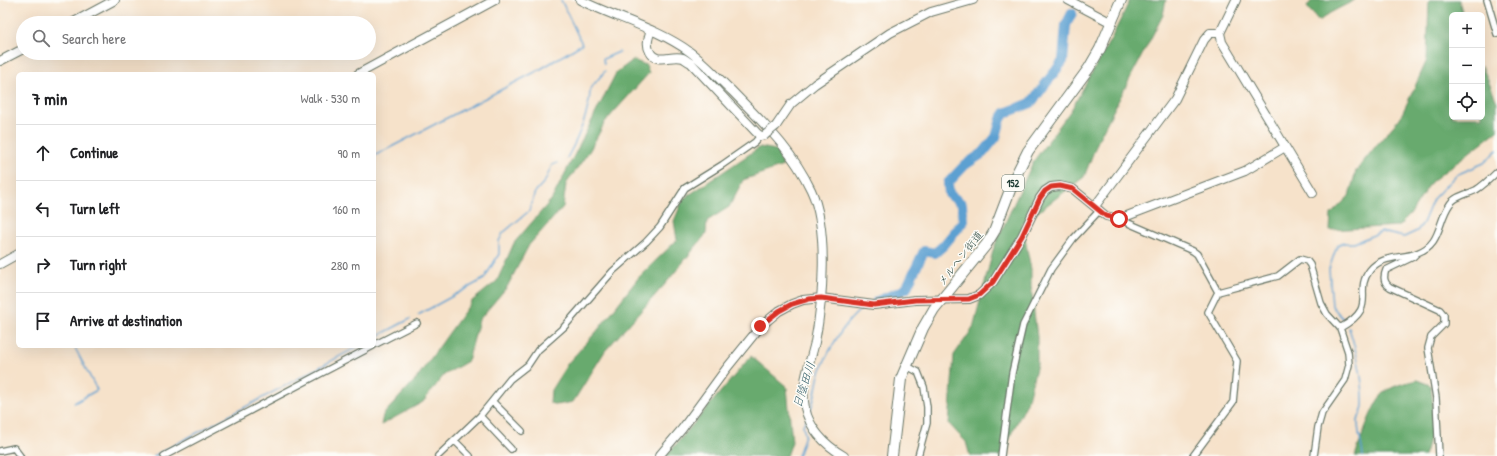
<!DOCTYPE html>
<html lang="en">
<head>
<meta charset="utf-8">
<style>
  body { margin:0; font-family:"Patrick Hand","Klee One",sans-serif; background:#f6f6f6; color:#202124 }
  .controls { position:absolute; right:12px; top:12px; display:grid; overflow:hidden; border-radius:6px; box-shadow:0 4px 16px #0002 }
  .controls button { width:36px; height:36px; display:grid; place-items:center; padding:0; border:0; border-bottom:1px solid #e0e0e0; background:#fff; color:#202124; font:20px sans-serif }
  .stop { position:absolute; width:12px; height:12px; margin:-9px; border:3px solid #d93025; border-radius:50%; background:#fff }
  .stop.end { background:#d93025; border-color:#fff; box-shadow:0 1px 4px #0008 }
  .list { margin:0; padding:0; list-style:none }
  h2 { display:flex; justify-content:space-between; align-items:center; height:52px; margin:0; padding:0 16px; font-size:17px }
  h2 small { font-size:13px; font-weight:400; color:#757577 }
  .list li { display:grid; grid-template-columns:26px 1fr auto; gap:12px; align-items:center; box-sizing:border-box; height:56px; padding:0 16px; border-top:1px solid #e0e0e0 }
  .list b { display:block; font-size:15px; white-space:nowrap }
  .list em { font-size:13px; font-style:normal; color:#757577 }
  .icon { flex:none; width:22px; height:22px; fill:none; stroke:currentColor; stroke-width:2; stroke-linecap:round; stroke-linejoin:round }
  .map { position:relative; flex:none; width:1497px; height:456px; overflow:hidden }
  .search { position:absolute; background:#fff; box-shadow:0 4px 16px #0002; left:16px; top:16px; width:360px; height:44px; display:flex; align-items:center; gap:10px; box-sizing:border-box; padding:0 14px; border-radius:22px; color:#757577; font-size:15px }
  .panel { position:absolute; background:#fff; box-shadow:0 4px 16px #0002; left:16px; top:72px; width:360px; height:276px; border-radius:6px }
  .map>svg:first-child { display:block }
  .forest { fill:#68aa6e; stroke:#447451 }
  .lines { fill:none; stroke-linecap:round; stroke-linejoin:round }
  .stream { stroke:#5da0d1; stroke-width:1.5 }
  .river { stroke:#5da0d1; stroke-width:10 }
  .street-casing { stroke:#6a7768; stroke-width:8 }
  .secondary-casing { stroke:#6a7768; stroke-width:10 }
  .highway-casing { stroke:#6a7768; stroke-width:12 }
  .street { stroke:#fff; stroke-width:5.5 }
  .secondary { stroke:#fff; stroke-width:8 }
  .highway { stroke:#fff; stroke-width:10 }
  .secondary-bridge-casing { stroke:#6a7768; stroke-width:10; stroke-linecap:butt }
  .secondary-bridge { stroke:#fff; stroke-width:8 }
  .route { stroke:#d93025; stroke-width:5 }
  .labels { text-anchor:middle; stroke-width:3; stroke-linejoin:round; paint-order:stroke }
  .shield { fill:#fdfcf7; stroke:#62766e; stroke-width:1 }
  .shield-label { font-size:10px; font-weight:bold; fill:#1f3d34 }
  .street-label { font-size:11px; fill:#1f3d34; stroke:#fdfcf7 }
  .water-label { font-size:12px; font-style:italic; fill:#35606b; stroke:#fdfcf7 }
</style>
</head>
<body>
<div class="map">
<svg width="1497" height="456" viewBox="0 0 1497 456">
  <rect width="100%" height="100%" fill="#fdfcf7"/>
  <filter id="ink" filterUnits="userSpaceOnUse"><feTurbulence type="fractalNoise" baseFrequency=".025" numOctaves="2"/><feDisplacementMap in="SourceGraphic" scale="8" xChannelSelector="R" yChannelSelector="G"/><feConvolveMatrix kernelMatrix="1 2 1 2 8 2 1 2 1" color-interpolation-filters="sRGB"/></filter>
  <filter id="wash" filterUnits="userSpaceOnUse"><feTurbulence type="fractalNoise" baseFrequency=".012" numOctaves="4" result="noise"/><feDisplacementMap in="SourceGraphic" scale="16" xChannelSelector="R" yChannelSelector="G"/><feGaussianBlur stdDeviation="0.9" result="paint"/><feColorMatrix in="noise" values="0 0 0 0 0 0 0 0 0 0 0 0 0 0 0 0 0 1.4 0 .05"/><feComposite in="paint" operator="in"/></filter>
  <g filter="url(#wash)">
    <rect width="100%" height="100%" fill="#f6e2ca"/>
    <path class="forest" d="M1130,0H1166L1163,15L1099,138L1084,177L1022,224L1031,269V287L1037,337V364L1027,403L1000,456H970L966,442L949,424L954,355L973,328L994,247L1033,162L1071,110L1113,35Z
      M1312,0H1355L1330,13L1319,21L1307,7Z
      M1429,0H1459L1463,15H1452V117H1482V66L1497,102V131L1431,182L1410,215L1399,226L1330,230L1331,214L1349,196L1356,171L1375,147L1400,118L1412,93L1427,60Z
      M633,60L646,65L649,73L605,122L590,150L566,184L563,207L529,245L507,287L479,320L468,361L444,375L423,402L381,425L383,415L416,379L472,301L497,281L514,243L552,199L616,73Z
      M760,147L776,150L783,166L743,180L729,207L707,221L706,234L667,282L605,351L573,402L557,405L550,403L551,390L568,363L597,331L639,277L677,240L674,221L683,199Z
      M751,356L787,387L792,442L787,456H666Z
      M1417,380L1430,385C1436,409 1432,433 1424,456H1355C1360,442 1372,406 1381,396C1389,386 1405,383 1417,380Z"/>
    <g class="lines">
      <path class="stream" d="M604,64L603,59L619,52
        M374,156L539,70L582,44L561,0
        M567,158C578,138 590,112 590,89L605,71
        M418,315L484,279L499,254V241L503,233L529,211L535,192L545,181L552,165L557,163
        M1346,322L1332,306L1329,269L1337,246L1344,243H1354L1381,232L1404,237L1417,231L1423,223L1433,199L1456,175L1484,163L1497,150
        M1349,328C1357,353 1364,379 1363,405C1363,411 1358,416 1358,422C1358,434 1362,444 1363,456
        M374,338L410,319
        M74,346L97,390L74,403
        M810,411C815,399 816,387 819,375C826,354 845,320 863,308
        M154,456L359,346
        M798,456L805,435L803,425L806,420"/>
      <path class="river" d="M877,301L906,289L924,251L935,253L944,245L963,222L962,204L949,194L948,183L965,165L983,153L996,137L1001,119L1005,113L1031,103L1063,61L1066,25L1072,13"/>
    </g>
  </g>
  <g filter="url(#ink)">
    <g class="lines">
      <defs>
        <path id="street" d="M1487,0L1497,34
          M1119,219L1193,251L1197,254L1218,292L1278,276L1300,259L1307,261L1310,265L1321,303L1327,314L1340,328L1348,352L1349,365L1345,380L1322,413L1318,427L1314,456
          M1417,253L1413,257L1386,270C1383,277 1384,283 1390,287L1440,310L1444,315V324L1431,337L1428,348L1436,398L1439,456
          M1340,328C1380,306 1352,293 1370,270C1382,255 1401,259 1417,253C1442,244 1437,222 1450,204C1455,196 1468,194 1476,190C1484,185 1490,179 1497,172
          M374,345L417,323
          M907,366L918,372L924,387L927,407V423L918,456
          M493,402L522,431
          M480,416L511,449
          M455,441L470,456
          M0,451L14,448L20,456
          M164,456L373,346
          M438,456L480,416L510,379L528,365L538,350L564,327L613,271L646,242L660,227L685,188L722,165L755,142L760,136
          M1001,456L1012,373L1023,325L1051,269L1073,239L1100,210
          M1193,456L1233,402L1237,361L1208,312L1218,292"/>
        <path id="secondary" d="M580,0C616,18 657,28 690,52C705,63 718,78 732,91C763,123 791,148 811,190C829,228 823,301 815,342C810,364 800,385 805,408C810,429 825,445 844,456
          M1068,0L1110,22
          M1236,0L1220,33L1222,42L1313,193
          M72,23L115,0
          M651,30C648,38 646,45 650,52C657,65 672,54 683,58C685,59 688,62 691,63L756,132L760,136L765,135
          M0,61L23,49
          M358,74L495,0
          M776,126L791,104L815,84L890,33L931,12L973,0
          M1095,206L1175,99L1204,40L1210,33H1220
          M0,264L18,254
          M659,456L682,429L726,369L760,327L779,311L792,304L803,300L821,298L874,305L915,300L969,299L979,295L993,282L1022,236L1040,198L1045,191L1051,187L1060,186L1073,189L1106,216L1119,219L1245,171L1285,147"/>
        <path id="highway" d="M892,456L901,379L923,328L934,309L986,245L994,232L1015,177L1028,151L1089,68L1100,49L1121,0"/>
      </defs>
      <use href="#street" class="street-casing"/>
      <use href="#secondary" class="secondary-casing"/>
      <use href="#highway" class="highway-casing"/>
      <use href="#street" class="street"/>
      <use href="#secondary" class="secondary"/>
      <use href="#highway" class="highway"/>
      <defs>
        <path id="secondary-bridge" d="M765,135L776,126"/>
      </defs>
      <use href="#secondary-bridge" class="secondary-bridge-casing"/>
      <use href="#secondary-bridge" class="secondary-bridge"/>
    </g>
  </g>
  <g class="lines" filter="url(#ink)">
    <path class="route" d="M760,326L779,311L792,304L809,299L821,298L874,305L915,300L969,299L979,295L993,282L1022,236L1040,198L1045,191L1051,187L1060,186L1073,189L1106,216L1119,219"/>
  </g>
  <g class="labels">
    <rect class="shield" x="1002" y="175" width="22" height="16" rx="3"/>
    <g class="shield-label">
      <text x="1013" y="187">152</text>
    </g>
    <g class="street-label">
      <text transform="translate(960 258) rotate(-52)" y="4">メルヘン街道</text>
    </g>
    <g class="water-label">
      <text transform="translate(804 385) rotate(-72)" y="4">日陰田川</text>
    </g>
  </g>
</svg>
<div class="controls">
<button>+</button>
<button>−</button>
<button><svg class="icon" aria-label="locate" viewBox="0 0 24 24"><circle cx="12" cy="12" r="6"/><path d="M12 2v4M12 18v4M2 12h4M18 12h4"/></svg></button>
</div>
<div class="stop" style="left:1119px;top:219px"></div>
<div class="stop end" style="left:760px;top:326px"></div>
<div class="search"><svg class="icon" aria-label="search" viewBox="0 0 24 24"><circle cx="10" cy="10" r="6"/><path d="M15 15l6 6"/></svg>Search here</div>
<section class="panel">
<h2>7 min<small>Walk · 530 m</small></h2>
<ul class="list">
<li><svg class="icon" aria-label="ahead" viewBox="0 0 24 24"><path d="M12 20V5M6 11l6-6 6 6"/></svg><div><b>Continue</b></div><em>90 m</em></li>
<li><svg class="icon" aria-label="left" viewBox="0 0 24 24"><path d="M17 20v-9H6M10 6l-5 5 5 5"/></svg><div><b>Turn left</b></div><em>160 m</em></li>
<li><svg class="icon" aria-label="right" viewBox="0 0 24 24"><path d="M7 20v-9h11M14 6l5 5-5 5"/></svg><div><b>Turn right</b></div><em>280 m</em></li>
<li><svg class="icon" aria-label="arrive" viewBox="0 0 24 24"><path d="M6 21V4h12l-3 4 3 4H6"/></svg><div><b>Arrive at destination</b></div></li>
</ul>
</section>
</div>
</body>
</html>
